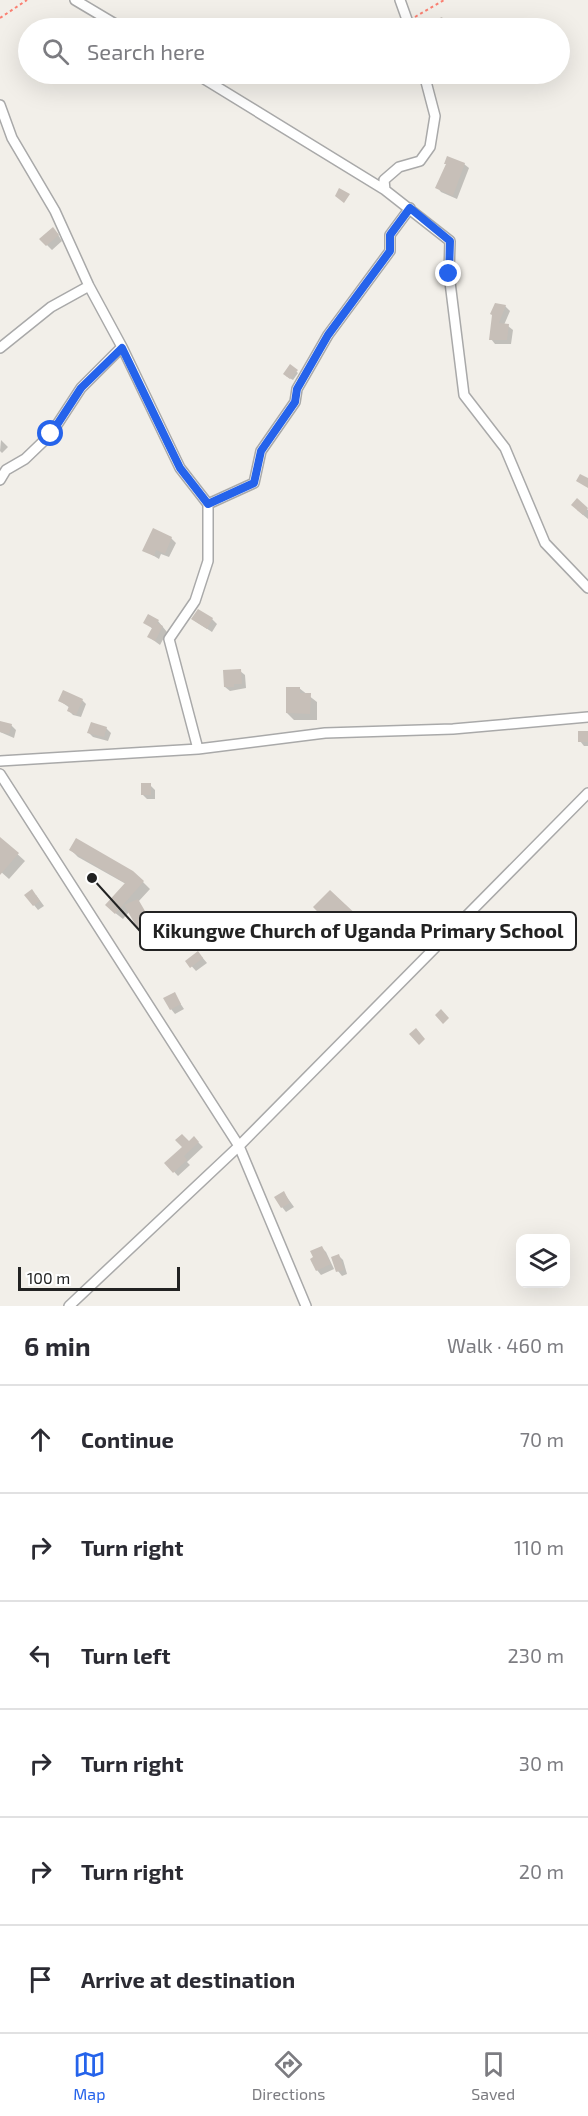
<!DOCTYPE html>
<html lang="en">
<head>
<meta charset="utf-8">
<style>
  body { margin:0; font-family:"Exo 2",sans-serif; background:#f2f2f3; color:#2b2b33 }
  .controls { position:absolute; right:18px; bottom:18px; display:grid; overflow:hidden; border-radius:12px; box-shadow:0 6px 24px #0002 }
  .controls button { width:54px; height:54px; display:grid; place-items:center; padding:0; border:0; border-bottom:2px solid #e1e1e2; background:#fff; color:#2b2b33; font:30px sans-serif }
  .scale { position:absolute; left:18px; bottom:15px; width:162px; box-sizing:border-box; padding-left:6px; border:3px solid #222; border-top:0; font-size:16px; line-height:21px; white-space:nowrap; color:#222; -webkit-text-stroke:4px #fff; paint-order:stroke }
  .stop { position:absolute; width:18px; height:18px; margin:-14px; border:4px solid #2563eb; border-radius:50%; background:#fff }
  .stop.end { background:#2563eb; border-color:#fff; box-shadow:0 2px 6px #0008 }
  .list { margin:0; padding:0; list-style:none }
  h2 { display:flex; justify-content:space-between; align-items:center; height:78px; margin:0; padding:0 24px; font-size:26px }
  h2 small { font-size:20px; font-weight:400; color:#7c7c81 }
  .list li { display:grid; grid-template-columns:39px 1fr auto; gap:18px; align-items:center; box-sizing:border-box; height:108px; padding:0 24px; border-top:2px solid #e1e1e2 }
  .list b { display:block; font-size:22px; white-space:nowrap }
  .list em { font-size:20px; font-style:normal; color:#7c7c81 }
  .icon { flex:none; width:33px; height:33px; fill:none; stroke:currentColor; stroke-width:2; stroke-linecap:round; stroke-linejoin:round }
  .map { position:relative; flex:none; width:588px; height:1306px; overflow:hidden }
  .search { position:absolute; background:#fff; box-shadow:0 6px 24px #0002; left:18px; right:18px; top:18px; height:66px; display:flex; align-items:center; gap:15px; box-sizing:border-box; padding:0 21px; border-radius:33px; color:#7c7c81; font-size:22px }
  .sheet { height:726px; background:#fff }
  nav { display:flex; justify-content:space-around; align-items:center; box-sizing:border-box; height:84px; border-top:2px solid #e1e1e2; background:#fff; font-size:16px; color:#7c7c81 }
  nav a { display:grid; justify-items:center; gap:3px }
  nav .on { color:#2563eb }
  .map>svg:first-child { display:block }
  .shadow { fill:#0003 }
  .building { fill:#c7bfb8 }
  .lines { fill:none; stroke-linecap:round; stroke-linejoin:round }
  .street-casing { stroke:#a9a9a9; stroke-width:12 }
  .path { stroke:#fa8072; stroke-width:2; stroke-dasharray:3 3; stroke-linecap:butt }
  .street { stroke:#fff; stroke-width:9 }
  .route { stroke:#2563eb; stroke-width:8 }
  .leader { fill:none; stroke:#222; stroke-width:2 }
  .callout-dot { fill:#222; stroke:#fff; stroke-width:2 }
  .callout { fill:#fff; stroke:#222; stroke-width:2 }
  .callout-label { font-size:20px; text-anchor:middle; font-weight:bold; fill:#222 }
</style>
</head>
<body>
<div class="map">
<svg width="588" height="1306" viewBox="0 0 588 1306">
  <rect width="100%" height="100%" fill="#f2efe9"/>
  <path class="shadow" d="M445,23L448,28H428L426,26Z
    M350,74H384V76L376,79L372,75L356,81Z
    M464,164L469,168L457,199L441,192L437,187Z
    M57,233L62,241L52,250L41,239Z
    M505,306L510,311L504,325L508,326L513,330L511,344H495L491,339Z
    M290,366L298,373L293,380L286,376Z
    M1,440L8,447L2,453L0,451Z
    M577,501L588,510V519L577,510Z
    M171,538L176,543L169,557L161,554L159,559L144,550Z
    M148,616L158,621L167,632L160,645L149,637L153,629L145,622Z
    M192,619H212L217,624L212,632Z
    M240,671L245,675L246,688L230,691L225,687Z
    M299,688L317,702V720H294L287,713Z
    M82,700L86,704L81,717L73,715L69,711L70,708L60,701Z
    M0,722L11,725L16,730L14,738L0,732Z
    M106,728L111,733L108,741L93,737L89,733Z
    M588,732V746H584L580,741Z
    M150,785L155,790V799H147L142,794Z
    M3,841L25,861L9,879L0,871V844Z
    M71,850L132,873L143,882L150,889L138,902L160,935L149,942L129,912L123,919L114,912L126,884L78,857Z
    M330,892L364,924L359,929L357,928L346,939L315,907Z
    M26,895H36L44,906L38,910Z
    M202,957L207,963L196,971L187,961Z
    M174,994L184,1009L175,1014L171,1009Z
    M194,1138L203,1147L187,1162L190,1165L178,1176L166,1163Z
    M284,1193L294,1207L286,1212L282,1207Z
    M322,1248L326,1252L334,1269L321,1275L317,1270Z
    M339,1256L343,1260L347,1274L342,1276L338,1271Z"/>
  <path class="building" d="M442,17L446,24L439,28H417Z
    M447,156L465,163L453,196L435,188L446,164H444Z
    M339,188L350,194L344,203L335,196Z
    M53,227L59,235L46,246L39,239Z
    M495,303L506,305L499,323L509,324L507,340H489L492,315L490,314Z
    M290,364L298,370L290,379L283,374Z
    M580,474L588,478V488L576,481Z
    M577,498L588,508L583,515L571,505Z
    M153,528L172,537L165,554L156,550L154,556L142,551Z
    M198,609L213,618L207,629L191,619Z
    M148,614L159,620L157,623L163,626L155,641L147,637L152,628L143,623Z
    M241,669L242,684H234V687H224L223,670Z
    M286,687H300V693H311L310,714L286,713Z
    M63,690L83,699L76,715L67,711L69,706L58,701Z
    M0,721L12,724L9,734L0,732Z
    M91,722L107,727L104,737L87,733Z
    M578,731H588V742H578Z
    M141,783H151V795H141Z
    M0,837L19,853L0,875Z
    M76,838L133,871L144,881L115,914L105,905L125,883L69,850Z
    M32,889L40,901L33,906L24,895Z
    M330,890L361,919L353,926L351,924L340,935L313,907Z
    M138,899L156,930L143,938L124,905Z
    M198,951L203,958L190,968L185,961Z
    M175,992L181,1004L170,1010L163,998Z
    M441,1009L449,1018L443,1024L435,1015Z
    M416,1028L425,1039L419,1045L409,1034Z
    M182,1134L189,1141L194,1136L199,1142L184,1156L187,1160L173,1173L164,1163L182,1147L175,1140Z
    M284,1191L290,1203L281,1208L274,1197Z
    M322,1246L331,1264L316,1271L310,1259L313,1257L310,1251Z
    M339,1254L344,1270L336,1272L331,1257Z"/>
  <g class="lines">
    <defs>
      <path id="street" d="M75,0L122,28
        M400,0L410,28
        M196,74L385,190
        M424,74L435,116L430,147L420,161L399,167L384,180L385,190L450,241L449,274L464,395L505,448L545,543L588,588
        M0,105L12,138L55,211L89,286L122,347L81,388L51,434L25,459L6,470L0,480
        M122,347L180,468L208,504L254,483L261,451L295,402L297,389L328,335L390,251V235L410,208
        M0,348L51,307L89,286
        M198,749L169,639L195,601L208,561V504
        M0,761L198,749L325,733L453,729L588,717
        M0,774L239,1146L306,1306
        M69,1306L239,1146L588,793"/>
    </defs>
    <use href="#street" class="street-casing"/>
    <path class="path" d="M415,17L444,0
      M0,18L27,0"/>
    <use href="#street" class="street"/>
  </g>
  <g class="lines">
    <path class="route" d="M51,434L81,388L122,348L180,468L208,504L254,483L261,451L295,402L297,389L328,335L390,251V235L410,208L450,241L449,274"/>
  </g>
  <path class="leader" d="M92 878L140 931"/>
  <circle class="callout-dot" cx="92" cy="878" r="6"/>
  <rect class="callout" x="140" y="912" width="436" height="38" rx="6"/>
  <g class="callout-label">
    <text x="358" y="938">Kikungwe Church of Uganda Primary School</text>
  </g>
</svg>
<div class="controls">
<button><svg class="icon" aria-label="layers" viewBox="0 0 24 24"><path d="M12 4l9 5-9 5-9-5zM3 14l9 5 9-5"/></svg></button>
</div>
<div class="scale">100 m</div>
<div class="stop" style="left:51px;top:434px"></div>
<div class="stop end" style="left:449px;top:274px"></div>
<div class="search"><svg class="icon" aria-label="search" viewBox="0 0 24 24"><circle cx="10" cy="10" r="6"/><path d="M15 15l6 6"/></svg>Search here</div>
</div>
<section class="sheet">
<h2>6 min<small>Walk · 460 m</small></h2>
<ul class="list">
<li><svg class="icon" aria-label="ahead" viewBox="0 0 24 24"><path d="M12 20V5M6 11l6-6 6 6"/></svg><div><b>Continue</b></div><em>70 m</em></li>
<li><svg class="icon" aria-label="right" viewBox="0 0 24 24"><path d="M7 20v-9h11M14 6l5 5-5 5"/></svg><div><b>Turn right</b></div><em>110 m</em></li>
<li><svg class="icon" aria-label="left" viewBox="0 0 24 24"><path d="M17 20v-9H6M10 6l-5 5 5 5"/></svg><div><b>Turn left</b></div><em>230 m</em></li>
<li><svg class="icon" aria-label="right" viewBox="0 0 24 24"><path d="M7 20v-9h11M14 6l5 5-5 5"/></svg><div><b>Turn right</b></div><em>30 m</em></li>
<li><svg class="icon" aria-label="right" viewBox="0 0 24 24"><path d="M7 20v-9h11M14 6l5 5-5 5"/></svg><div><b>Turn right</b></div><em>20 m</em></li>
<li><svg class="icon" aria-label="arrive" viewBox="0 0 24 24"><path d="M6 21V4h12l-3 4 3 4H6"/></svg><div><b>Arrive at destination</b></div></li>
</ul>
</section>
<nav>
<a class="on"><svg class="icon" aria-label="map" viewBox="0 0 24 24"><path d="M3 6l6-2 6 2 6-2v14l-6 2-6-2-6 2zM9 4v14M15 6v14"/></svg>Map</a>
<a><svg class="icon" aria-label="directions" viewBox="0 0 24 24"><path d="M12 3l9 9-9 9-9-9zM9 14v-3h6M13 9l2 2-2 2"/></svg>Directions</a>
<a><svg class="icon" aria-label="saved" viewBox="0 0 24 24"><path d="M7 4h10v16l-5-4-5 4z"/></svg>Saved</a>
</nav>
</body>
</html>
